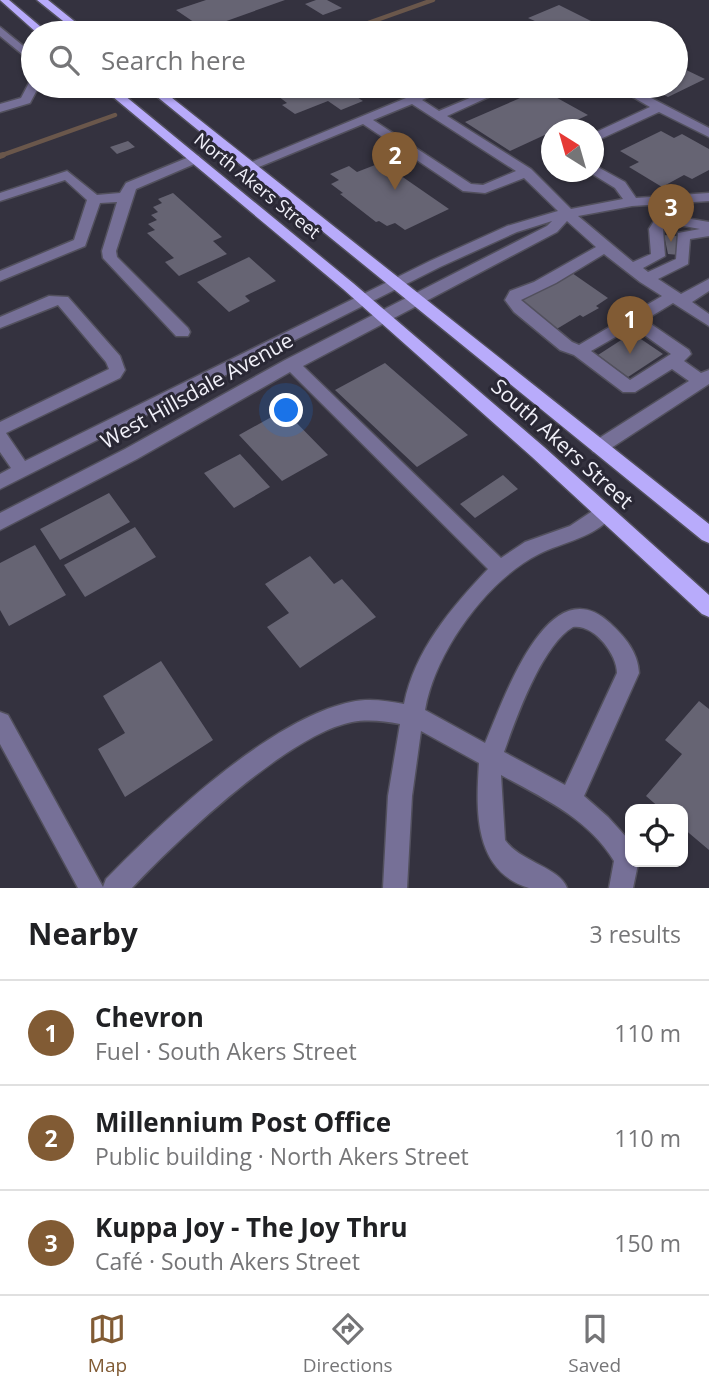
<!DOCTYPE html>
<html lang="en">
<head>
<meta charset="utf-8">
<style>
  body { margin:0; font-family:"Open Sans",sans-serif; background:#f6f6f6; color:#202124 }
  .controls { position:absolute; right:21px; bottom:21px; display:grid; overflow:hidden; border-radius:14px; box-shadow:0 2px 5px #0004 }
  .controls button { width:63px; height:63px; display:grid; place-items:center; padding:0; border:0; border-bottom:2px solid #e0e0e0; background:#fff; color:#202124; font:35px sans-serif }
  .compass { position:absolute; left:541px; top:119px; width:63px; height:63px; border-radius:50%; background:#fff; box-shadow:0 2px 5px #0004; rotate:323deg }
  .you { position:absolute; left:287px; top:411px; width:24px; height:24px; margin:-18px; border:5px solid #fff; border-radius:50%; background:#1a73e8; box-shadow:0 0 0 10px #1a73e833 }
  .badge { display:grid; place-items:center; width:46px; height:46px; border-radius:50%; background:#815b34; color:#fff; font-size:23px; font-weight:700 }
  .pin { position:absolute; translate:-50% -58px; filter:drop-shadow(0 2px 4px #0008) }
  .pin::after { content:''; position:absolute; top:37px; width:24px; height:21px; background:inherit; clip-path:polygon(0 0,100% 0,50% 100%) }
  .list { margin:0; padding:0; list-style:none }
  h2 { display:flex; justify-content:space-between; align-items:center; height:91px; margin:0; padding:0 28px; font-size:30px }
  h2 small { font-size:23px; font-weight:400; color:#757577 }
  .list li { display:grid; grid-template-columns:46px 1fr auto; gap:21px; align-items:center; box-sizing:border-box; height:105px; padding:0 28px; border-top:2px solid #e0e0e0 }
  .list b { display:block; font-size:26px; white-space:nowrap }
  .list p { margin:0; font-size:23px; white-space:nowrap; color:#757577 }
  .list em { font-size:23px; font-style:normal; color:#757577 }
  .icon { flex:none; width:38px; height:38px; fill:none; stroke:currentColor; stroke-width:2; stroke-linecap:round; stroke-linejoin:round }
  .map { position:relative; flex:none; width:709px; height:888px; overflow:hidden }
  .search { position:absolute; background:#fff; box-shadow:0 2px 5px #0004; left:21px; right:21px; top:21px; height:77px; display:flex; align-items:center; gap:18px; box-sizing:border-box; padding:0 24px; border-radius:38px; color:#757577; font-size:26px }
  .sheet { height:406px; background:#fff }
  nav { display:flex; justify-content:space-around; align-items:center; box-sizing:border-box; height:98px; border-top:2px solid #e0e0e0; background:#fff; font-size:19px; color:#757577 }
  nav a { display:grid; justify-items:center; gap:4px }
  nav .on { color:#815b34 }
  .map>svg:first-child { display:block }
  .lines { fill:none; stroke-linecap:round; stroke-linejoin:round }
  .stream-far1 { stroke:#6a574b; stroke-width:4.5 }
  .stream { stroke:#6a574b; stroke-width:6 }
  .building { fill:#666473 }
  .minor-casing { stroke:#52505d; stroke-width:3 }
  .major-casing { stroke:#52505d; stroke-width:3 }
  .minor { fill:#767097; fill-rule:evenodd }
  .major { fill:#b8abfb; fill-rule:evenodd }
  .labels { text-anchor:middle; stroke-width:6; stroke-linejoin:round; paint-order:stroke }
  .far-street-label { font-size:18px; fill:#f1f0f9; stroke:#2a2835 }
  .street-label { font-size:21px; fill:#f1f0f9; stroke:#2a2835 }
</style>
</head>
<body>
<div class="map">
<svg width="709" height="888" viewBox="0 0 709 888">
  <rect width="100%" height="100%" fill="#34323f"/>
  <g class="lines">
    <path class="stream-far1" d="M340,33L433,0
      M187,89L195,86
      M0,156L115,115"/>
    <path class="stream" d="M0,156L3,155"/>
  </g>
  <path class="building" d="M206,0H285L204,29L176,10Z
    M316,0H327L342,8L323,15L305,4Z
    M559,5L615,33H562L528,18Z
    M485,21L508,33H469L474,31L468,28Z
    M680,67L705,79L668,97L647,86H676V69Z
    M290,86H340L363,101L341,110L328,101L295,114L282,105L287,103L278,96L291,91L286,87Z
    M541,89L588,115L510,151L465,122Z
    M661,131L674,138L682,134L709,149V170L692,179L684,175L662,187L629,167L639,162L620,151Z
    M128,141L135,147L117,154L110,147Z
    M375,165L387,174L394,171L449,209L405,230L395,223L387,226L379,221L376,222L340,194L343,193L331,184L339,180L330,174L349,166L357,172Z
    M173,193L222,237L213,241L227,254L179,276L165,262L174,258L147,233L155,230L148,224L157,220L151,215L158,212L153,207L162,203L158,199Z
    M664,235L677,236L679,255L668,254Z
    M249,257L276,281L245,296L250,301L229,312L197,282Z
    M572,273L608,298L596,306L599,308L583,317L580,315L555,330L518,303Z
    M632,333L663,354L628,377L598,355Z
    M385,363L468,435L417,467L335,390Z
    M284,410L328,455L282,481L239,435Z
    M240,454L270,487L234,508L204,473Z
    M503,475L518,489L475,518L460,504Z
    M109,493L130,522L60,560L40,529Z
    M135,527L156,557L85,597L64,565Z
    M35,545L66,595L9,626L0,610V563Z
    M310,556L334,584L342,579L376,617L300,668L267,627L289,613L265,584Z
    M161,661L213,740L125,797L98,749L125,733L103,696Z
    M699,701L709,709V850L683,828V809H661L646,796L682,754L665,740Z"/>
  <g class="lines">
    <defs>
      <path id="minor" d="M0,27L33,54V63L0,36Z
        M33,81V86H39L30,103L0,112V104L21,98L29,83Z
        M435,86H451L422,100L439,111L498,86H513L447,116L531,169L571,209L623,199L615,188L589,172H594V165L625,182L636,198L709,193V201L632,206L578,216L633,262L651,254L649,229L654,221L673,216L709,222V236L690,239L688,264L658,279L681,294L709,279V291L692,302L709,314V326L673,303L645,320L689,350L691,354L684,361L701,373L709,370V384L605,452H593L590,447L593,442L689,381L672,369L635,392H623L574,355L560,350L514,312L505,300L510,291L534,282L596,247L567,221L557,232L303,366L501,558L525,542L570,526L597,508L604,506L611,508L613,513C601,536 560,543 539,554C486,581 435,652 425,710L485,743C503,702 548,565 610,623C625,637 638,652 639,673L584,796L608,817L628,839L630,862L638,864L633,888H609L614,861C589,819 543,798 501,775L505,840C520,862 559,867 567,888C556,888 540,888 529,888C473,871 476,810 479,763L421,731L412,796L407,888H383L388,796L400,724C384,721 368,719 352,722C289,734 177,840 132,888H78L0,744V712L8,715L103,887L106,879C164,820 270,719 351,702C369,698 387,701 404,704C415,650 451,608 488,569L290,372L137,459L0,530V513L125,449L285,360L547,226L552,221L517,232L440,267L0,489V474L11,468L0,452V422L109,369L106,362L58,305L0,328V317L49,296L68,297L120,356L125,370L120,378L6,433L25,461L430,261L507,226L558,211L524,178L485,193L463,191L363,124L254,169L249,170L242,166ZM412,104L516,171L483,185L471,184L373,120ZM673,224L700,229L678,233L676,259L648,272L643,268L665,256L663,229ZM604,254L640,282L662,296L579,345L572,342L521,300L556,283ZM633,327L671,354L630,380L591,351ZM573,627C594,624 617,654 617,673L565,785L504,752C516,718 542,645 573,627Z
        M614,86H628L709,128V137L659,112L594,142V133L650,107Z
        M194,155L199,156V162L136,189L116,251L117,257L188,328L190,332L188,336H176L103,258L102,251L117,202L100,203L85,246L0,281V271L74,240L87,200L65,180L0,201V193L67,171L97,195L120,193L126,183Z"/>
      <path id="major" d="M0,0H9L48,33H37Z
        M37,0H48L89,33H78Z
        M100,86H113L353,283L544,447L709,595V617L702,614L532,457L343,289Z
        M144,86H157L709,524V543L702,540Z"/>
    </defs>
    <use href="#minor" class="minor-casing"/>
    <use href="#major" class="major-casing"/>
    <use href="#minor" class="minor"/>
    <use href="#major" class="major"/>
  </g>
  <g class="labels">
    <g class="far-street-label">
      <text transform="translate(257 186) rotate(39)" y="6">North Akers Street</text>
    </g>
    <g class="street-label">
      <text transform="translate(197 391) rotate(-29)" y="7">West Hillsdale Avenue</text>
      <text transform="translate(562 444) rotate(42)" y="7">South Akers Street</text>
    </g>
  </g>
</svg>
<div class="controls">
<button><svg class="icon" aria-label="locate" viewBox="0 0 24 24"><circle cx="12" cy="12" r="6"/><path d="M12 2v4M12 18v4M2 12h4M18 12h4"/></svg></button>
</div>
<svg class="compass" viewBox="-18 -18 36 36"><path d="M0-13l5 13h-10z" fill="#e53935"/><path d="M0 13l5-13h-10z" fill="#757577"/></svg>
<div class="you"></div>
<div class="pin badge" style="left:630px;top:354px">1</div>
<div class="pin badge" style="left:395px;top:190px">2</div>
<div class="pin badge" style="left:671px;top:242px">3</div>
<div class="search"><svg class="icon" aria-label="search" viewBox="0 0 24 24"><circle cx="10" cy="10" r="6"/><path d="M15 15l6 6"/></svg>Search here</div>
</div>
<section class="sheet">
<h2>Nearby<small>3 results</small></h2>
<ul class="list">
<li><span class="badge">1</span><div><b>Chevron</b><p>Fuel · South Akers Street</p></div><em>110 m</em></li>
<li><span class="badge">2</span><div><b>Millennium Post Office</b><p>Public building · North Akers Street</p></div><em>110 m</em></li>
<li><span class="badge">3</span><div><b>Kuppa Joy - The Joy Thru</b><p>Café · South Akers Street</p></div><em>150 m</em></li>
</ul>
</section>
<nav>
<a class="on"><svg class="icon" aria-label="map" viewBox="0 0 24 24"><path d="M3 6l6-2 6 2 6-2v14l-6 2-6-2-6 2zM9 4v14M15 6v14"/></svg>Map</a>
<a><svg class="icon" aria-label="directions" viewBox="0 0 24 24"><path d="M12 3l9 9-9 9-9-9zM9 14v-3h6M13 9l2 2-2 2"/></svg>Directions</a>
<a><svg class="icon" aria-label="saved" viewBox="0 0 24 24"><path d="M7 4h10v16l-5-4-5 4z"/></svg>Saved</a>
</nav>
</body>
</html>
